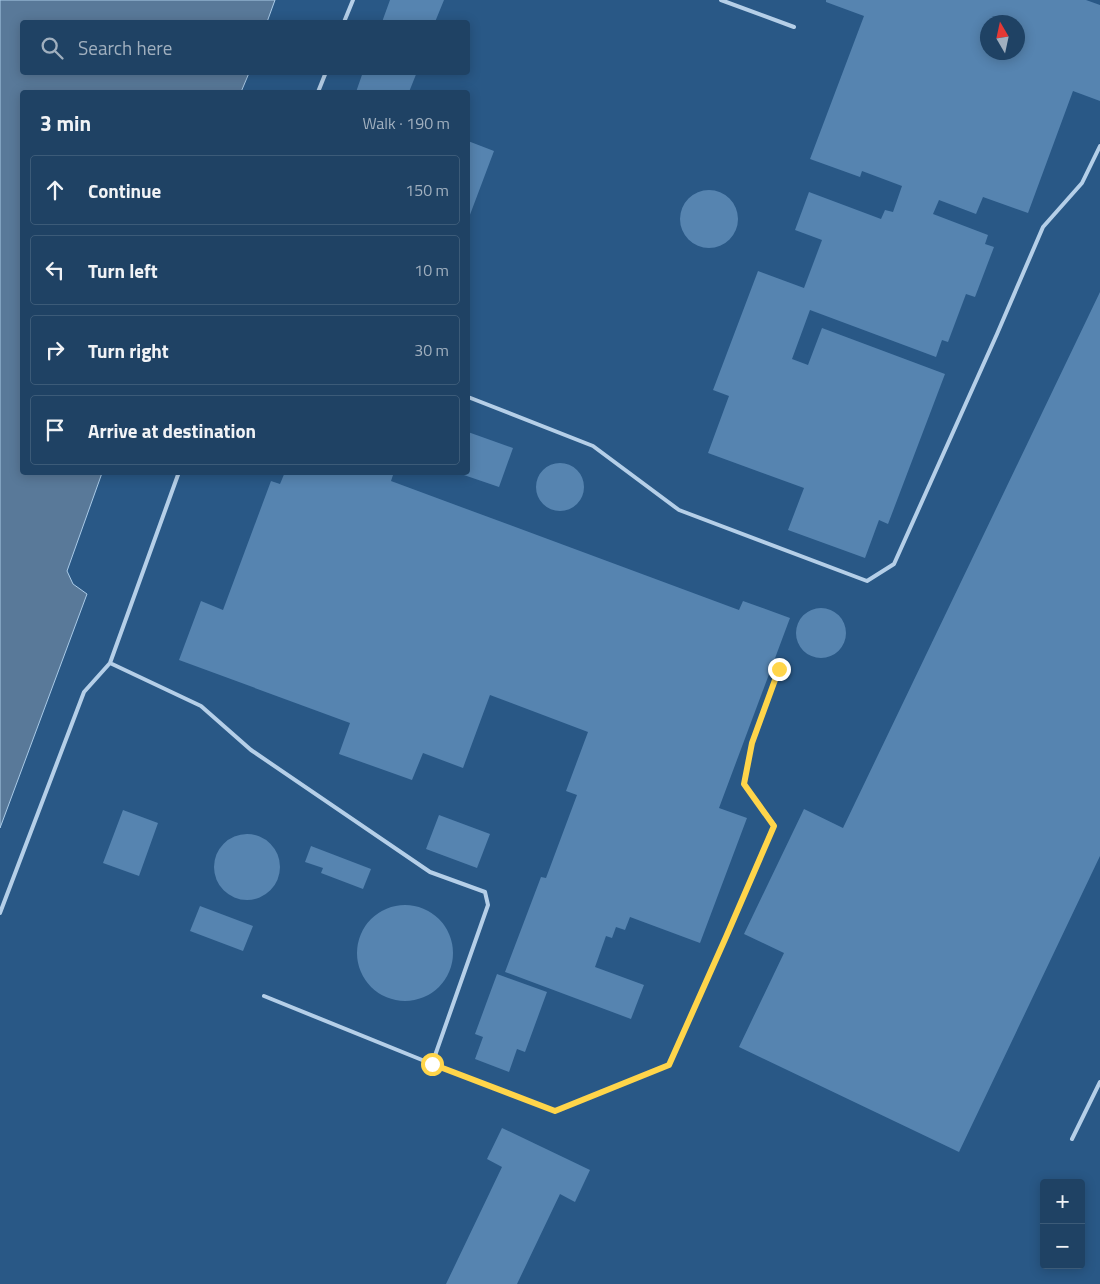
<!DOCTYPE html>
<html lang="en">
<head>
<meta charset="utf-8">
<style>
  body { margin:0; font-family:"Titillium Web",sans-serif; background:#27496a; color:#f1f3f6 }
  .controls { position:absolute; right:15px; bottom:15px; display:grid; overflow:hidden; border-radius:5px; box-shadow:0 2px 12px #0003 }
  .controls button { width:45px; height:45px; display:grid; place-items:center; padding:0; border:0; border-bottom:1px solid #3c5b78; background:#1f4264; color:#f1f3f6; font:25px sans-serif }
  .compass { position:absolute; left:980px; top:15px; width:45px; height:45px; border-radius:50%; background:#1f4264; box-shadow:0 2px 12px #0003; rotate:351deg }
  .stop { position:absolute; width:15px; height:15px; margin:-11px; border:4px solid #ffd54a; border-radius:50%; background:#fff }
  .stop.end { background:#ffd54a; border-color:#fff; box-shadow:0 1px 5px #0008 }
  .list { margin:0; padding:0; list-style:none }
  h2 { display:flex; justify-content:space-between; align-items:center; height:65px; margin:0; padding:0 20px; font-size:21px }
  h2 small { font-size:16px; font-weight:400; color:#a1b0bf }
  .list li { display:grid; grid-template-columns:32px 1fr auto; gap:15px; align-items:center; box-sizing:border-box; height:70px; margin:0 10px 10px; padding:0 10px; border:1px solid #3c5b78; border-radius:5px }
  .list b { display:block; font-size:19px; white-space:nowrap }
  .list em { font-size:16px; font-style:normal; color:#a1b0bf }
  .icon { flex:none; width:28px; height:28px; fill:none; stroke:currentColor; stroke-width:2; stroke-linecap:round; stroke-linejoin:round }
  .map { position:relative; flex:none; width:1100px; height:1284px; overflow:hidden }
  .search { position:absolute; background:#1f4264; box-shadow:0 2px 12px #0003; left:20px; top:20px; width:450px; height:55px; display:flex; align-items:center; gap:12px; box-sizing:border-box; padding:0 18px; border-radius:5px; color:#a1b0bf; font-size:19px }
  .panel { position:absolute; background:#1f4264; box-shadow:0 2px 12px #0003; left:20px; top:90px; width:450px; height:385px; border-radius:5px }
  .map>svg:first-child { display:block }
  .water { fill:#597999; stroke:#aacbe8 }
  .building { fill:#5684b0; fill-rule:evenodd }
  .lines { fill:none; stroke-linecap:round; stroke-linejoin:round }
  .service { stroke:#b5cfe8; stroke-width:4 }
  .route { stroke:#ffd54a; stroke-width:6 }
</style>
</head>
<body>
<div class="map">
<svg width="1100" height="1284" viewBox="0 0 1100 1284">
  <rect width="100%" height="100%" fill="#295886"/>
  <path class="water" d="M0,0H275L267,22H22V72L249,73L241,92H22V472L102,473L67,571L73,584L87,594L0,828Z"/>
  <path class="building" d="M390,0H444L435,22H382Z
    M826,0H1086L1100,5V101L1073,91L1028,213L983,197L976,214L939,200L933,214L988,235L985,244L994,247L975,297L966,294L948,342L942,340L936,357L810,310L792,359L808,365L822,328L945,374L888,524L879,520L865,558L788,530L804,488L708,453L729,396L713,390L758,271L804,288L822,240L795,230L809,192L881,219L885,210L893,212L902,186L862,171L860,177L810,159L864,16L826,2ZM988,22H1018V52H988Z
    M363,72H417L409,92H356Z
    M468,141L494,151L468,220Z
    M680 219a29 29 0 1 1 58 0a29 29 0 1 1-58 0Z
    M1100,292V856L959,1152L739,1047L784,953L744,934L804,809L843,828Z
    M468,432L513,448L499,487L458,473L468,472Z
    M536 487a24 24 0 1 1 48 0a24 24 0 1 1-48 0Z
    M285,472H394L391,481L739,610L743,601L790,618L719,808L747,818L700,943L630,917L625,930L616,927L612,938L606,936L595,967L644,985L631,1019L505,972L541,877L546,878L577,795L566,791L588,732L490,695L463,768L423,753L412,780L339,754L350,723L179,660L201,601L223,610L271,481L280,484Z
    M796 633a25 25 0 1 1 50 0a25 25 0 1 1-50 0Z
    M123,810L158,823L139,876L103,863Z
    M439,815L490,834L477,868L426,849Z
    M214 867a33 33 0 1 1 66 0a33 33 0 1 1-66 0Z
    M311,846L371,869L363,889L321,873L323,868L305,862Z
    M357 953a48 48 0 1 1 96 0a48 48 0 1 1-96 0Z
    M200,906L253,926L243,951L190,931Z
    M497,974L547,992L525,1052L517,1049L509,1072L475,1059L483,1037L475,1034Z
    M502,1128L590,1170L575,1202L560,1194L517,1284H446L502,1167L487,1159Z"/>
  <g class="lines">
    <path class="service" d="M721,0L794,27
      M344,22L353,0
      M318,92L326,72
      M468,397L593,446L679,510L867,581L894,564L997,334L1043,227L1082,183L1100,146
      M110,663L201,706L251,750L430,872L485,892L488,905L432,1064
      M0,913L84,692L110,663L179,472
      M264,996L432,1064L555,1111L669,1065L726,937L774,825L744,784L752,743L779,669
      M1072,1139L1100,1082"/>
  </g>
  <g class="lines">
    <path class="route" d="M432,1064L555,1111L669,1065L726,937L774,826L744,784L752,743L779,669"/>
  </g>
</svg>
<div class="controls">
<button>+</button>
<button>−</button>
</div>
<svg class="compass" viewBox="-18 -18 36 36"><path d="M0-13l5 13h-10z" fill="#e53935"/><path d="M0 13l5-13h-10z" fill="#a1b0bf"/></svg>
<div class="stop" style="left:432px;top:1064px"></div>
<div class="stop end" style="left:779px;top:669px"></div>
<div class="search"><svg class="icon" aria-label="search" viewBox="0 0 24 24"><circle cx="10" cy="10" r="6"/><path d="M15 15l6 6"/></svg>Search here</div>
<section class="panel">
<h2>3 min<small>Walk · 190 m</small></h2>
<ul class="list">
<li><svg class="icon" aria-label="ahead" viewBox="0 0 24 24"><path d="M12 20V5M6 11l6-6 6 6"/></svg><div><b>Continue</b></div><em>150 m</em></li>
<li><svg class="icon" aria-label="left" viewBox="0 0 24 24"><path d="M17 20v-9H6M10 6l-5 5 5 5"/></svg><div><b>Turn left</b></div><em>10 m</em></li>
<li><svg class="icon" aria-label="right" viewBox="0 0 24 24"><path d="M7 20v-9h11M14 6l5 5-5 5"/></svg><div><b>Turn right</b></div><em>30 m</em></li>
<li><svg class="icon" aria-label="arrive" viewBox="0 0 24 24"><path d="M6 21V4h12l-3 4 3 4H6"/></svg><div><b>Arrive at destination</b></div></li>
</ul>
</section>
</div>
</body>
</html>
